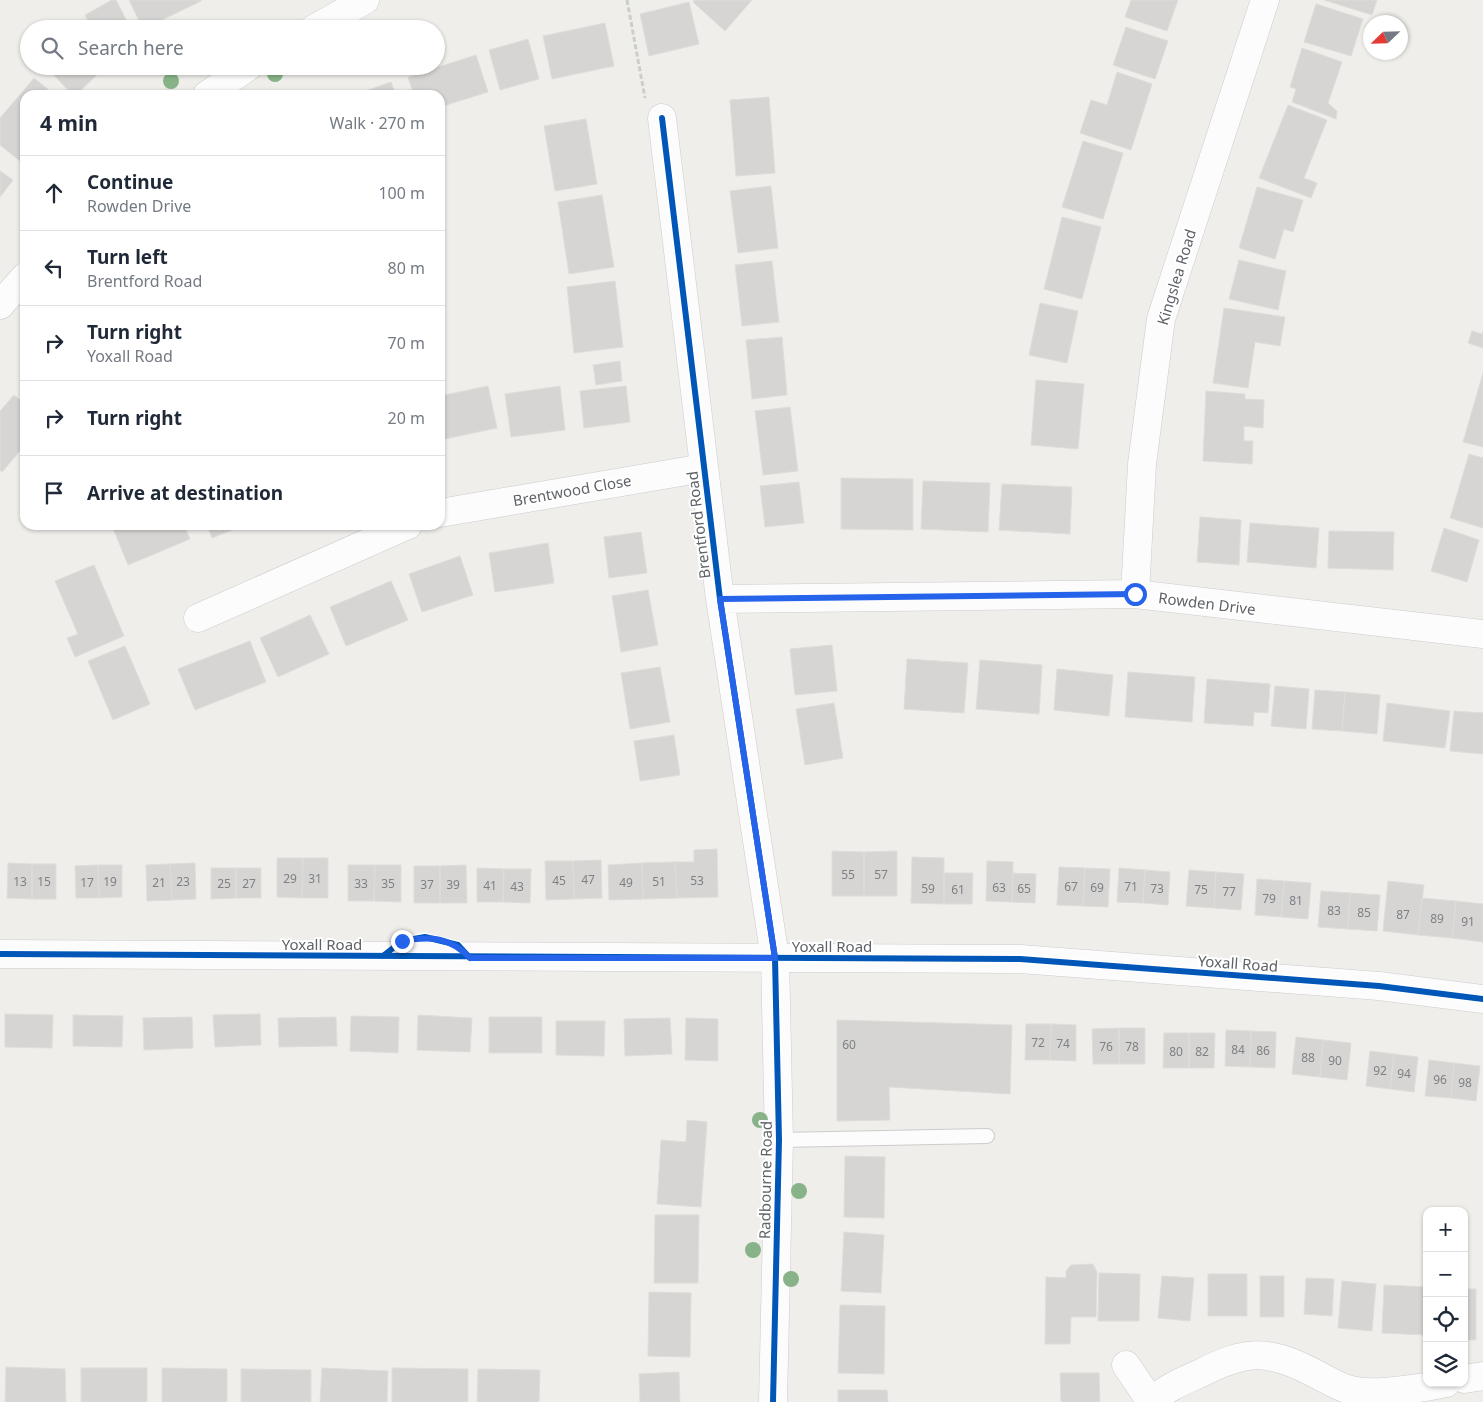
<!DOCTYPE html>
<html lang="en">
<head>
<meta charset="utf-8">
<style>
  body { margin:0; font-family:"Noto Sans",sans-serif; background:#f6f6f7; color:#1f2937 }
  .controls { position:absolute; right:15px; bottom:15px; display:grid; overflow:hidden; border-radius:10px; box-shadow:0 1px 4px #0004 }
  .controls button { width:45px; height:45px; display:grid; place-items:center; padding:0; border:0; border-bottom:1px solid #e0e1e3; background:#fff; color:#1f2937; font:25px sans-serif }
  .compass { position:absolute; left:1363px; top:15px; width:45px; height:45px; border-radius:50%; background:#fff; box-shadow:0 1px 4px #0004; rotate:247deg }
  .stop { position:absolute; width:15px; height:15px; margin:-11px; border:4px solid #2563eb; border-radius:50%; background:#fff }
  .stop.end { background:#2563eb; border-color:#fff; box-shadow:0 1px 5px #0008 }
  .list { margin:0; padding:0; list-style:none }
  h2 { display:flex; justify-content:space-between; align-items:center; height:65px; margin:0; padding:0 20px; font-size:21px }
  h2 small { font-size:16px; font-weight:400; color:#747a83 }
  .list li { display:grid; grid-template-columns:32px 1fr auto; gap:15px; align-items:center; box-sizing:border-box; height:75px; padding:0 20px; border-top:1px solid #e0e1e3 }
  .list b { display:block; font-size:19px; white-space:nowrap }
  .list p { margin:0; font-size:16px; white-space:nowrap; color:#747a83 }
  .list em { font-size:16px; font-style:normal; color:#747a83 }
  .icon { flex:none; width:28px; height:28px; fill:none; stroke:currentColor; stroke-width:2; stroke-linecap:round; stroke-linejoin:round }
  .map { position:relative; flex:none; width:1483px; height:1402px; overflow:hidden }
  .search { position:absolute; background:#fff; box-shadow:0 1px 4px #0004; left:20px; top:20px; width:425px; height:55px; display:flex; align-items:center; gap:12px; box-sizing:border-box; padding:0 18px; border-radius:28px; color:#747a83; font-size:19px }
  .panel { position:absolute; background:#fff; box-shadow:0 1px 4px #0004; left:20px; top:90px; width:425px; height:440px; border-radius:15px }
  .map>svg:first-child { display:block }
</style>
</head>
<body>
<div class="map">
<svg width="1483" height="1402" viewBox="0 0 1483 1402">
  <rect width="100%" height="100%" fill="#efeeea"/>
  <path fill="#d6d5d3" stroke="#deddd9" d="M112,0h4l15,29h-39l-7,-14z
    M129,0h72v1l-58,28z
    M694,0h58l-27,31 -32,-29z
    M1131,0h47l-11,31 -42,-14z
    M1324,0h53l-5,15z
    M689,2l10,42 -50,12 -9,-42z
    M1316,4l47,15 -12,37 -47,-14z
    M605,23l9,43 -62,13 -9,-43z
    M1126,27l42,14 -13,38 -42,-14z
    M528,39l11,40 -39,11 -11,-40z
    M1302,48l40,14 -14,41 9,8 -1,8 -44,-17 4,-13 -6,-2z
    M476,55l12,37 -48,15v-12h-26l-6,-18z
    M45,66h60v1l-29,28h-3z
    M1117,72l35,12 -21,66 -51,-17 11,-33 16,5z
    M34,78l21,17h-30v60l-5,6 -20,-16v-27z
    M391,82l5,13h-42z
    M769,97l6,76 -39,3 -6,-76z
    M1288,105l39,15 -23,58 13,5 -6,15 -52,-20z
    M586,119l11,65 -42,7 -11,-65z
    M1083,141l40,12 -20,66 -41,-12z
    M0,171l13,9 -13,17z
    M771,186l7,62 -40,5 -8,-62z
    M1257,187l46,13 -10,32 -9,-3 -9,30 -36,-11z
    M602,195l12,72 -45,7 -11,-72z
    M1062,217l39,10 -19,72 -38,-10z
    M1239,260l47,11 -8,39 -49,-11z
    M772,261l7,61 -37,4 -7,-61z
    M615,281l8,66 -49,6 -7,-66z
    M1040,303l38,8 -11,52 -38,-8z
    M1224,308l61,9 -5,29 -25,-4 -7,46 -35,-5z
    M1472,331l10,3 1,-3v17l-15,-5z
    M782,337l5,58 -35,4 -6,-59z
    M620,361l2,20 -26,4 -3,-20z
    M1483,373v74l-20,-5z
    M1036,380l48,4 -6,65 -47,-4z
    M488,386l9,42 -57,12v-44z
    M560,386l5,44 -54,7 -6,-43z
    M626,386l4,36 -46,6 -4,-37z
    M1206,391l39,3v5l19,1 -1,28 -19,-2v15h9l-1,23 -49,-3z
    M14,395l11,9v41l-23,27 -2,-2v-59z
    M790,407l8,64 -35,4 -8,-64z
    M1469,454l14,4v70l-33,-10z
    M841,478l72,1v51l-72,-1z
    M923,481l67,2 -2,49 -67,-3z
    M799,482l5,41 -39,4 -5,-41z
    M1002,484l70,3 -2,47 -71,-4z
    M1200,517l41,3 -2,45 -42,-3z
    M1250,523l69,5 -3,40 -69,-6z
    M120,525h64l6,14 -62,26 -15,-37z
    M207,525h37l-32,13z
    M1444,528l35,12 -12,42 -36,-11z
    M1329,531l65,1 -1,38 -65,-2z
    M641,532l6,41 -38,5 -5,-41z
    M548,543l6,40 -59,9 -6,-39z
    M460,556l13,39 -51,17 -13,-38z
    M94,565l30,71 -49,21 -8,-19 11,-4 -23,-53z
    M391,581l17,39 -62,26 -16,-39z
    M648,590l10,55 -37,7 -9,-56z
    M310,615l19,39 -51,23 -18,-39z
    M250,641l16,41 -71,28 -17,-41z
    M832,645l5,46 -42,4 -5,-46z
    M125,646l25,58 -37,16 -25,-59z
    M907,659l61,4 -4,50 -60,-4z
    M980,660l62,5 -3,49 -63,-5z
    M660,667l10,55 -40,7 -9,-56z
    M1057,669l56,6 -4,41 -55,-6z
    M1128,672l67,5 -3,45 -67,-5z
    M1207,679l63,5 -2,29 -14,-1 -1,14 -49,-3z
    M1275,686l34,3 -3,40 -35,-3z
    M1315,690l30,2 -3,39 -30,-2z
    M1345,692l35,3 -3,39 -35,-3z
    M834,703l9,55 -38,7 -9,-56z
    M1387,703l63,8 -5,37 -62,-7z
    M1454,711l29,2v41l-33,-3z
    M674,735l6,40 -40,6 -6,-40z
    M717,849l1,48 -41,1 -2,-36h19v-12z
    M832,851l32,1v44h-32z
    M897,851v45h-33v-44z
    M912,857l32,1v46l-33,-1z
    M277,858h26l-1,40 -25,-1z
    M303,858h25v40h-26z
    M601,860l1,38 -28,1 -1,-38z
    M545,861h28l1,38 -28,1z
    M987,861l26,1 -1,40 -26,-1z
    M675,862l2,36 -34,1 -1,-36z
    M8,863l24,1v35l-25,-1z
    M195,863l1,36 -24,1 -2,-36z
    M642,863l1,36 -34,1 -1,-35z
    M32,864h24v35h-24z
    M170,864l2,36 -25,1 -1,-36z
    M98,865l1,33h-23l-1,-32z
    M98,865h24v32l-23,1z
    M348,865h27l-1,36h-26z
    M375,865h26v37l-27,-1z
    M466,865l1,38h-27v-37z
    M414,866h26v37h-26z
    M1059,867l26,1 -2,38 -26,-1z
    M211,868h25v30l-25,1z
    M236,868h25v30h-25z
    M477,868l27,1 -1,33h-26z
    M1085,868l25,1 -2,38 -25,-1z
    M1119,868l26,2 -2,33 -26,-1z
    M504,869h27l-1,34 -27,-1z
    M1145,870l25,2 -2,33 -25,-2z
    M1189,870l27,2 -2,36 -28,-2z
    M1216,872l28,2 -3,36 -27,-2z
    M944,873h29l-1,31h-28z
    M1013,873l23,1 -1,29 -23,-1z
    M1257,879l27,2 -3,36 -26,-2z
    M1284,881l27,2 -3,36 -27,-2z
    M1388,881l36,4 -6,50 -35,-4z
    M1321,891l29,2 -2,36 -30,-2z
    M1350,893l30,2 -3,36 -29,-2z
    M1422,898l34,3 -4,37 -34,-3z
    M1456,901l27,3v38l-31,-4z
    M5,1014l48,1 -1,33 -47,-1z
    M260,1014l1,31 -46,2 -2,-32z
    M73,1015l50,1 -1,31 -49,-1z
    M418,1015l54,3 -2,34 -53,-2z
    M351,1016l48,1 -1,36 -48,-2z
    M192,1017l1,31 -49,2 -1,-32z
    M336,1017l1,29 -58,1 -1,-29z
    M489,1017h53v36h-53z
    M670,1018l2,36 -47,2 -1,-37z
    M686,1018l32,1v42l-33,-1z
    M837,1020l175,5 -2,69 -121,-7 1,33 -53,1z
    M556,1021h49l-1,35 -48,-1z
    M1026,1024h25l-1,36h-25z
    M1051,1024l25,1v36l-26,-1z
    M1119,1028v36h-26l-1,-35z
    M1119,1028h26v36h-26z
    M1226,1030l25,1 -1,36 -25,-1z
    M1251,1031l25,1 -1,36 -25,-1z
    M1164,1033h25v35h-26z
    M1189,1033h26l-1,35h-25z
    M1296,1037l27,3 -3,37 -28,-3z
    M1323,1040l28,3 -4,37 -27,-3z
    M1370,1051l24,3 -4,35 -24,-3z
    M1394,1054l24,3 -4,35 -24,-3z
    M1429,1060l25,3 -3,35 -26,-2z
    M1454,1063l26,3 -4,35 -25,-3z
    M687,1120l20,2 -6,85 -44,-3 4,-64 25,2z
    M845,1156l40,1 -1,61 -40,-1z
    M655,1215h44l-1,68h-44z
    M844,1232l40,3 -3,58 -40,-2z
    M1093,1264l4,8 -1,45h-25l-1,27h-25l1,-67 20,1v-7l5,-6z
    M1099,1273l41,1 -1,47h-41z
    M1208,1274h39v42h-39z
    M1162,1276l32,2 -4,43 -32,-3z
    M1260,1276h24v41h-24z
    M1306,1278l28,1 -2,37 -28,-2z
    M1342,1281l34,3 -4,47 -34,-3z
    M1384,1285l43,2v48l-45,-2z
    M1464,1289h12v51h-12z
    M649,1292l42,1 -1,64 -42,-1z
    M840,1305l45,1 -1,68 -46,-1z
    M6,1367l59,2 1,33h-61z
    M81,1368h66v34h-66z
    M162,1368l65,1v33h-65z
    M322,1368l66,3 -1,31h-67z
    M392,1368l76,1v33h-76z
    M241,1369l70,1v32h-70z
    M478,1369l62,1 -1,32h-62z
    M679,1372l1,30h-40l-1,-28z
    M1060,1373h39l1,29h-39z
    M838,1390h49l1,12h-50z"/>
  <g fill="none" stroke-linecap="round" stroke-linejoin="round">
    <defs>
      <path id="service" d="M779,1140l208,-4"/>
      <path id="minor" d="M662,118l58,481 55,359 4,182 -6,262
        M440,513l264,-45
        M1135,594l7,-130 19,-145 104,-319
        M720,599l415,-5 348,40
        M198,618l210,-93
        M0,954l1020,5 359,27 104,13
        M1126,1365l25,37
        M1464,1379l19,-3
        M1152,1402c13,-14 31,-21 49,-29 45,-23 66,-24 111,-1 12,6 23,13 35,17 22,8 75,-1 99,-6"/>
      <path id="tertiary" d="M314,29l51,-29
        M207,95l42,-29
        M0,305l25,-28"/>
    </defs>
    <use href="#service" stroke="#cbcccc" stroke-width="16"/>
    <use href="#minor" stroke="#cbcccc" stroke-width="29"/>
    <use href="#tertiary" stroke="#cbcccc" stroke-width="29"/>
    <path stroke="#cacfcc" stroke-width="3" stroke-dasharray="5 2.5" stroke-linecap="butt" d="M627,0l18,98"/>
    <use href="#service" stroke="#fdfcfc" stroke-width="14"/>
    <use href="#minor" stroke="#fdfcfc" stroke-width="28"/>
    <use href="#tertiary" stroke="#fdfcfc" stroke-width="28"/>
    <defs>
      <path id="cycleway" d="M662,118l58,481 55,359 4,182 -6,262
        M0,954l1020,5 359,27 104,13
        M383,956l19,-15 23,-4 33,8 12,13"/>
    </defs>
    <use href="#cycleway" stroke="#fff" stroke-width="9"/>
    <use href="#cycleway" stroke="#0057b8" stroke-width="6"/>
  </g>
  <g fill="#88b388">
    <circle cx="275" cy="74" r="8"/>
    <circle cx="171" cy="81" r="8"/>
    <circle cx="760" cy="1120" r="8"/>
    <circle cx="799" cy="1191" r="8"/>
    <circle cx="753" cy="1250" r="8"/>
    <circle cx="791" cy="1279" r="8"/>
  </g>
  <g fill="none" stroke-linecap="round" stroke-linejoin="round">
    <path stroke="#2563eb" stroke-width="6" d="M402,941c29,-5 48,-4 68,17h305l-55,-359 415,-5"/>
  </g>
  <g text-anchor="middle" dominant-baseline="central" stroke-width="4" stroke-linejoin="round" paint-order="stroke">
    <g font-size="12" fill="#7e8184">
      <text x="848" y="874">55</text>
      <text x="881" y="874">57</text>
      <text x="290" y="878">29</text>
      <text x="315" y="878">31</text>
      <text x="588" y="879">47</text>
      <text x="559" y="880">45</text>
      <text x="697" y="880">53</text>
      <text x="20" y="881">13</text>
      <text x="44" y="881">15</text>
      <text x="110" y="881">19</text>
      <text x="183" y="881">23</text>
      <text x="659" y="881">51</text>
      <text x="87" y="882">17</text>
      <text x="159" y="882">21</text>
      <text x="626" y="882">49</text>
      <text x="224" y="883">25</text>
      <text x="249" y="883">27</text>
      <text x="361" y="883">33</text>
      <text x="388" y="883">35</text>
      <text x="427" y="884">37</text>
      <text x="453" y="884">39</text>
      <text x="490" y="885">41</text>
      <text x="517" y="886">43</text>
      <text x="1071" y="886">67</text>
      <text x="1131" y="886">71</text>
      <text x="999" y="887">63</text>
      <text x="1097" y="887">69</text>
      <text x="928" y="888">59</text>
      <text x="1024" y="888">65</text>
      <text x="1157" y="888">73</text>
      <text x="958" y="889">61</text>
      <text x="1201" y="889">75</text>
      <text x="1229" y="891">77</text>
      <text x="1269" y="898">79</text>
      <text x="1296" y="900">81</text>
      <text x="1334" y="910">83</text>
      <text x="1364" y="912">85</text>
      <text x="1403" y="914">87</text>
      <text x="1437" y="918">89</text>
      <text x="1468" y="921">91</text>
      <text x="1038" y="1042">72</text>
      <text x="1063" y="1043">74</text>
      <text x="849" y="1044">60</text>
      <text x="1106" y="1046">76</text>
      <text x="1132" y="1046">78</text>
      <text x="1238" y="1049">84</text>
      <text x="1263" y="1050">86</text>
      <text x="1176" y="1051">80</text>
      <text x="1202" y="1051">82</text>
      <text x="1308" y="1057">88</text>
      <text x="1335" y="1060">90</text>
      <text x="1380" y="1070">92</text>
      <text x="1404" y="1073">94</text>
      <text x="1440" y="1079">96</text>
      <text x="1465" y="1082">98</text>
    </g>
    <g font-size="15" fill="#5f6368" stroke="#fff">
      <text transform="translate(1176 277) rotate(-73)">Kingslea Road</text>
      <text transform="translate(572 490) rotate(-10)">Brentwood Close</text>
      <text transform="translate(698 525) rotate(-97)">Brentford Road</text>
      <text transform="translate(1207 603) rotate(7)">Rowden Drive</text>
      <text x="322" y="944">Yoxall Road</text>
      <text x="832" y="946">Yoxall Road</text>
      <text transform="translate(1238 963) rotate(4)">Yoxall Road</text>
      <text transform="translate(765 1180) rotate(-89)">Radbourne Road</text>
    </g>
  </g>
</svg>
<div class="controls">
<button>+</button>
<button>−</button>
<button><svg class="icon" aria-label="locate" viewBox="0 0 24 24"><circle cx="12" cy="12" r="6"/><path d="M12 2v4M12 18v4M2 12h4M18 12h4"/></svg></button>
<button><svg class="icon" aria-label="layers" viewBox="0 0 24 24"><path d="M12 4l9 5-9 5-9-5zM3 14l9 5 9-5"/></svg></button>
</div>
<svg class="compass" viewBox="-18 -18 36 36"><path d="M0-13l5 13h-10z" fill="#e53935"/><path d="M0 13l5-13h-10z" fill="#747a83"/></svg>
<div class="stop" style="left:1135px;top:594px"></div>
<div class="stop end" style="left:402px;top:941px"></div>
<div class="search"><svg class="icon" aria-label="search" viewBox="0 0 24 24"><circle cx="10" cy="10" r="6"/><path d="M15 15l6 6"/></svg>Search here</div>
<section class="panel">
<h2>4 min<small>Walk · 270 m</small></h2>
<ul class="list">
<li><svg class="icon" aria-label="ahead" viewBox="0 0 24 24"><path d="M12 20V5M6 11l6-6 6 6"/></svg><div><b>Continue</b><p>Rowden Drive</p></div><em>100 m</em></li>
<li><svg class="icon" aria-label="left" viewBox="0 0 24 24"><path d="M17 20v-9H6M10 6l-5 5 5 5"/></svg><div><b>Turn left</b><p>Brentford Road</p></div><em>80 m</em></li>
<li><svg class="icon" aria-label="right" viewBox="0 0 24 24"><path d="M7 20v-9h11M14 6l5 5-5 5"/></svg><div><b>Turn right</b><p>Yoxall Road</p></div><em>70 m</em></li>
<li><svg class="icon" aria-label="right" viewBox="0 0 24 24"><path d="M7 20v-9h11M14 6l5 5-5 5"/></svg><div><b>Turn right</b></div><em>20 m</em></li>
<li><svg class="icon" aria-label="arrive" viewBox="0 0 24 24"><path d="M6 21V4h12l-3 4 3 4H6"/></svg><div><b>Arrive at destination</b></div></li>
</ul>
</section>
</div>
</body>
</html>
